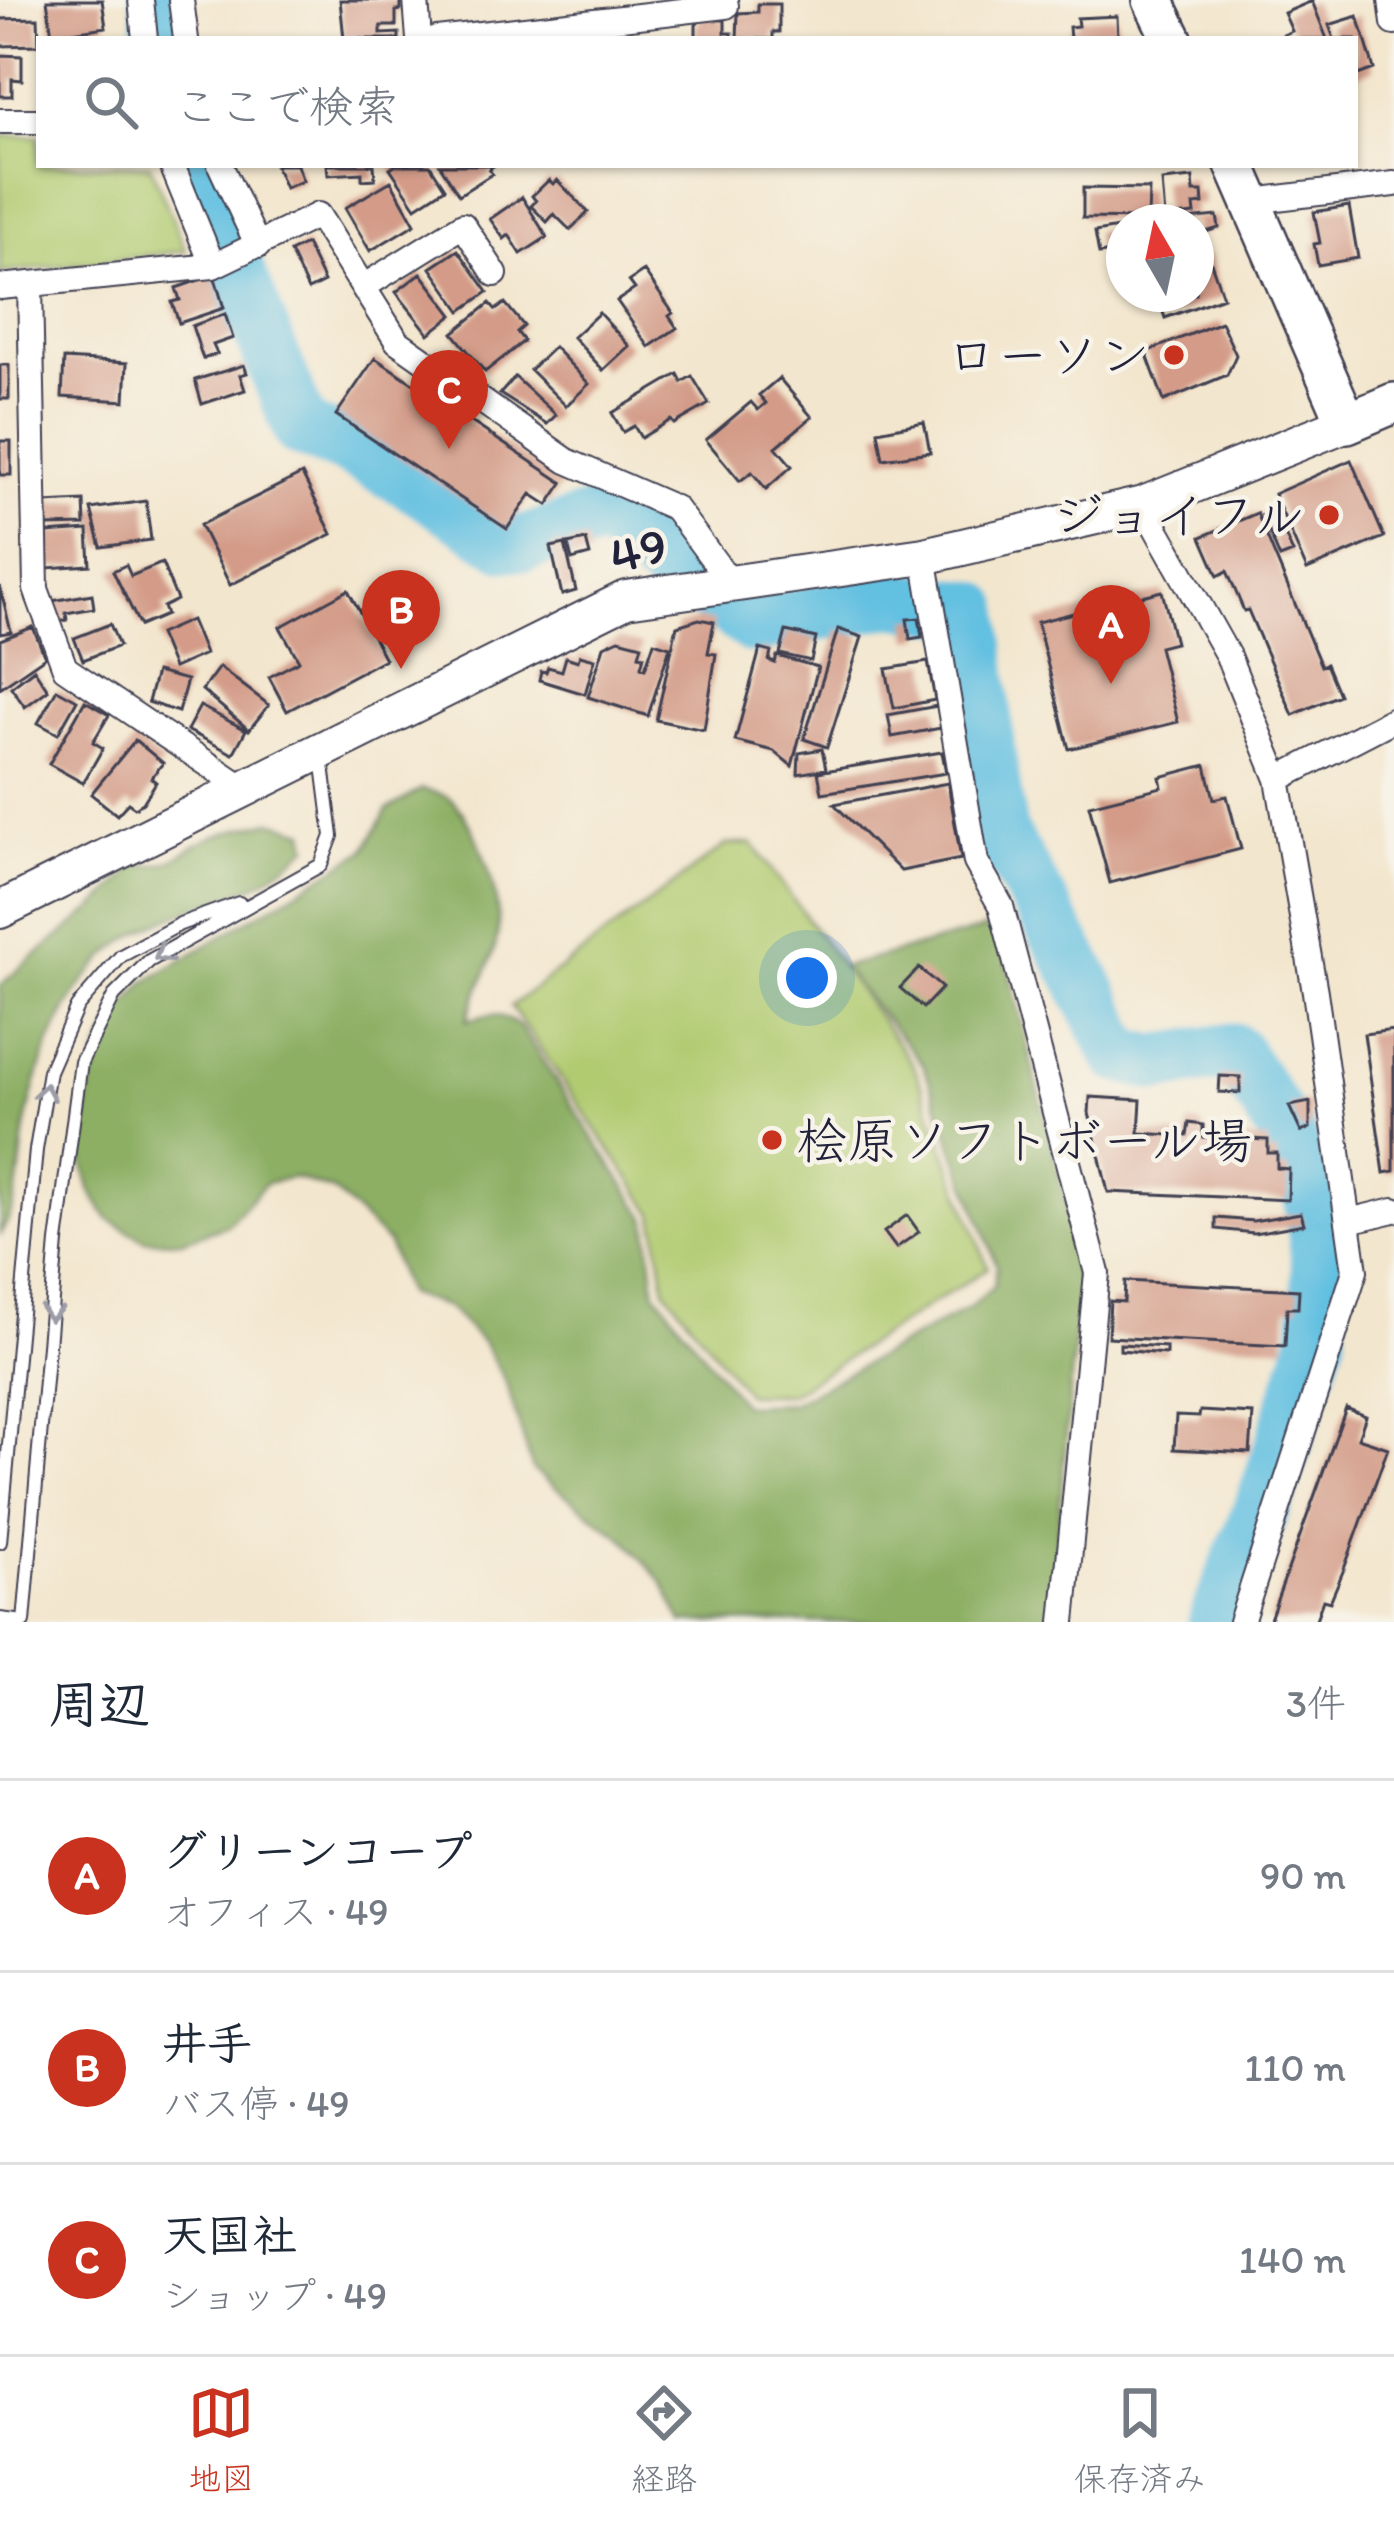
<!DOCTYPE html>
<html lang="ja">
<head>
<meta charset="utf-8">
<style>
  body { margin:0; font-family:Itim,"Klee One",sans-serif; background:#f2f2f3; color:#1f2937 }
  .compass { position:absolute; left:1106px; top:204px; width:108px; height:108px; border-radius:50%; background:#fff; box-shadow:0 3px 9px #0004; rotate:351deg }
  .you { position:absolute; left:807px; top:978px; width:42px; height:42px; margin:-30px; border:9px solid #fff; border-radius:50%; background:#1a73e8; box-shadow:0 0 0 18px #1a73e833 }
  .badge { display:grid; place-items:center; width:78px; height:78px; border-radius:50%; background:#c8321e; color:#fff; font-size:39px; font-weight:700 }
  .pin { position:absolute; translate:-50% -99px; filter:drop-shadow(0 3px 6px #0008) }
  .pin::after { content:''; position:absolute; top:63px; width:42px; height:36px; background:inherit; clip-path:polygon(0 0,100% 0,50% 100%) }
  .list { margin:0; padding:0; list-style:none }
  h2 { display:flex; justify-content:space-between; align-items:center; height:156px; margin:0; padding:0 48px; font-size:51px }
  h2 small { font-size:39px; font-weight:400; color:#747a83 }
  .list li { display:grid; grid-template-columns:78px 1fr auto; gap:36px; align-items:center; box-sizing:border-box; height:192px; padding:0 48px; border-top:3px solid #e0e1e3 }
  .list b { display:block; font-size:45px; white-space:nowrap }
  .list p { margin:0; font-size:39px; white-space:nowrap; color:#747a83 }
  .list em { font-size:39px; font-style:normal; color:#747a83 }
  .icon { flex:none; width:66px; height:66px; fill:none; stroke:currentColor; stroke-width:2; stroke-linecap:round; stroke-linejoin:round }
  .map { position:relative; flex:none; width:1394px; height:1622px; overflow:hidden }
  .search { position:absolute; background:#fff; box-shadow:0 3px 9px #0004; left:36px; right:36px; top:36px; height:132px; display:flex; align-items:center; gap:30px; box-sizing:border-box; padding:0 42px; border-radius:0px; color:#747a83; font-size:45px }
  .sheet { height:732px; background:#fff }
  nav { display:flex; justify-content:space-around; align-items:center; box-sizing:border-box; height:168px; border-top:3px solid #e0e1e3; background:#fff; font-size:33px; color:#747a83 }
  nav a { display:grid; justify-items:center; gap:6px }
  nav .on { color:#c8321e }
  .map>svg:first-child { display:block }
</style>
</head>
<body>
<div class="map">
<svg width="1394" height="1622" viewBox="0 0 1394 1622">
  <rect width="100%" height="100%" fill="#f7f3e8"/>
  <filter id="ink" filterUnits="userSpaceOnUse"><feTurbulence type="fractalNoise" baseFrequency=".00833" numOctaves="2"/><feDisplacementMap in="SourceGraphic" scale="24" xChannelSelector="R" yChannelSelector="G"/><feConvolveMatrix kernelMatrix="1 2 1 2 8 2 1 2 1" color-interpolation-filters="sRGB"/></filter>
  <filter id="wash" filterUnits="userSpaceOnUse"><feTurbulence type="fractalNoise" baseFrequency=".004" numOctaves="4" result="noise"/><feDisplacementMap in="SourceGraphic" scale="48" xChannelSelector="R" yChannelSelector="G"/><feGaussianBlur stdDeviation="2.7" result="paint"/><feColorMatrix in="noise" values="0 0 0 0 0 0 0 0 0 0 0 0 0 0 0 0 0 1.4 0 .05"/><feComposite in="paint" operator="in"/></filter>
  <g filter="url(#wash)">
    <rect width="100%" height="100%" fill="#f3e6ce"/>
    <path fill="#b1cb71" stroke="#6a7656" stroke-width="3" d="M0,136h39v29h111l36,86 -186,22z
      M727,844h26l161,222 74,202 -198,126h-43l-82,-105 -11,-75 -143,-208z"/>
    <path fill="#8caf63" stroke="#57684f" stroke-width="3" d="M422,789c9,3 19,4 27,9 27,21 52,98 49,132 -3,31 -22,60 -31,90 23,-7 32,-8 53,7l127,192 8,72 88,114 49,-2 179,-96 23,-21 3,-20 -74,-202 -81,-97 156,-42 83,340 -31,357h-368l-18,-38 -36,-42 -95,-72 -27,-87 -22,-39 -37,-37 -41,-13 -18,-51 -54,-52 -41,-14 -27,6 -39,42 -45,16 -37,-1 -37,-21 -17,-27 -12,-44 17,-89 15,-36 33,-40 221,-133 22,-40z
      M271,821l34,10 3,16c-18,16 -39,33 -61,42 -52,21 -115,34 -153,80 -38,45 -58,102 -69,159 -6,36 -4,75 -25,106v-248c44,-42 98,-73 135,-121 41,2 40,-10 71,-25 19,-9 44,-13 65,-19z"/>
    <g fill="none" stroke-linecap="round" stroke-linejoin="round">
      <path stroke="#62c0e1" stroke-width="57" d="M158,0l5,39
        M194,165l107,264 49,19 60,33 96,62h20l86,-29 5,11 47,42 10,2 79,56 138,-26 82,10 14,142 12,80 83,146 38,78 36,8 77,-12 51,77 27,62 9,81 -2,65 -50,156 -52,130"/>
    </g>
    <g id="blocks">
      <path fill="#d39b88" d="M47,0h55l4,27 -54,8z
        M340,0h61v10l-5,1v15h-15v8l18,-1v6h-55z
        M1312,1l15,38h-53l18,-8 -8,-18z
        M758,4h21v28h-6v7h-36l1,-26 20,-1z
        M705,15h12v5h8v13h7v6h-36v-14z
        M1117,16l1,23h-48l-1,-12 9,-1 -1,-8z
        M1358,16l16,53 -19,7v-37h-21l-5,-14z
        M38,18l1,27 -39,1v-27z
        M0,55l22,1v24l-10,-1v17h-12z
        M275,165h22l6,16 -18,7z
        M327,165h47l1,14 -13,1v-7l-34,2z
        M395,165h35l15,23 -29,19 -26,-39z
        M440,165h55l-6,4 3,5 -33,21z
        M1193,178l1,14h8l1,12 -9,1 1,9 -30,3 -3,-36z
        M549,180l4,4 4,-4 31,32 -18,18 -16,-16 -7,8 -16,-16 5,-5 -4,-5z
        M391,181l24,43 -45,27 -25,-43z
        M1083,188l66,1 -1,30 -65,-1z
        M522,197l25,40 -26,17 -12,-19 -5,4 -14,-20z
        M1349,206l9,52 -40,7 -4,-21 6,-1 -6,-31z
        M1217,216l2,12 -23,7v-13h-11v-3z
        M1124,227v23l-25,4 -4,-22z
        M306,244l18,38 -16,8 -18,-38z
        M458,250l30,42 -27,19 -30,-43z
        M1208,254l15,43 -58,21 -8,-24h39v-36z
        M644,271l29,42 -4,3 8,12 -28,19 -32,-46 18,-12 -6,-8z
        M421,273l32,42 -24,19 -33,-42z
        M214,275l10,33 -45,15 -7,-21 8,-2 -4,-12z
        M490,303l6,7 9,-7 19,23 -7,6 7,9 -39,31 -32,-39z
        M599,313l30,33 -26,24 -30,-33z
        M225,314l8,24 -20,7 4,9 -14,5 -11,-33z
        M1221,322l15,33 -9,20 -63,26 -18,-49z
        M554,347l35,37 -23,22 -36,-36z
        M375,358l188,125 -15,22 -17,-11 -24,35 -171,-114z
        M64,359l63,4 -2,38 -63,-4z
        M0,365h9v34h-9z
        M244,365l3,8 -7,2 5,15 -43,14 -7,-24z
        M678,374l4,8 10,-6 17,28 -35,20 -3,-4 -30,18 -7,-12 -11,6 -11,-19z
        M515,377l41,38 -9,9 -47,-30z
        M779,378l33,39 -36,30 16,19 -26,23 -14,-17 -12,9 -34,-41 45,-38 7,8 8,-7 -7,-8z
        M924,422l6,30 -47,7 -5,-28z
        M0,441h11v34h-11z
        M1351,460l33,77 -77,33 -33,-76z
        M302,474l30,60 -102,51 -30,-60z
        M84,501l1,24 -40,1 -1,-23z
        M146,501l5,39 -50,7 -10,-38z
        M1274,510l19,43 -13,5 -18,-43z
        M1257,513l64,153 5,-2 13,31 -46,20 -45,-105 -4,1 -17,-40 -9,5 -17,-39z
        M88,530l2,35 -43,3 -1,-35z
        M586,540l4,15 -18,5 -4,-16z
        M565,544l11,47 -14,4 -11,-48z
        M162,563l15,37 -14,7 3,8 -26,11 -27,-55 13,-6 5,11z
        M0,586l11,46 -11,2z
        M348,590l37,69 -98,52 -18,-34 30,-16 -19,-34z
        M1162,591l13,52 -16,4 19,75 -109,27 -32,-127z
        M92,594l2,14 -28,5 1,7 -12,2 -3,-21z
        M919,618l3,19 -12,2 -3,-20z
        M699,619l15,3 -6,31 8,1 -12,76 -48,-10 21,-94z
        M191,620l14,34 -32,14 -14,-34z
        M110,624l9,22 -36,14 -9,-22z
        M33,627l12,30 -45,31v-48z
        M838,629l24,8 -35,110 -23,-8z
        M786,631l30,7 -5,23 -31,-7z
        M619,639l23,6 -3,10 5,1 -3,11 4,2 9,-27 16,5 -22,69 -60,-19 16,-51z
        M760,649l11,3 -2,9 6,2 2,-7 41,11 -26,99 -18,-15 -39,-10z
        M580,655l15,4 -10,35 -46,-14 2,-9 5,1 2,-5 14,4 4,-14 12,4z
        M928,662l7,38 -41,8 -8,-39z
        M219,667l50,38 -20,25 -47,-40z
        M34,669l14,21 -23,17 -14,-20z
        M156,672l31,8 -9,32 -30,-10z
        M57,689l20,11 -19,34 -20,-11z
        M85,701l24,14 -16,27 10,6 -20,35 -34,-19z
        M200,706l46,24 -13,24 -46,-24z
        M937,706l4,22 -49,9 -4,-22z
        M135,740l28,23 -12,15 5,4 -13,21 -8,5 -7,-5 -11,12 -26,-21z
        M822,749l4,20 -28,5 1,-21z
        M942,752l4,21 -124,20 -4,-21z
        M1206,765l8,34 13,-3 14,53 -131,34 -21,-78 73,-18 -2,-10z
        M948,783l13,76 -60,12 -67,-67z
        M919,968l23,20 -19,20 -23,-20z
        M1394,1030v141l-10,2 -20,-139z
        M1220,1076l20,1v16l-21,-1z
        M1090,1097l51,3 -2,33 48,3 2,-13 14,2v12l65,3v13h9v15l12,1 -1,31 -180,-8 -19,-79z
        M1310,1102v26l-9,4 -12,-26z
        M1301,1213l3,11 -50,9 -38,-4v-11l37,3z
        M907,1215l12,17 -23,16 -12,-16z
        M1125,1281l174,9 -1,18h-11l-2,38 -177,-9 2,-36 14,1z
        M1120,1344l46,3v7l-46,-4z
        M1346,1408l20,8 -8,22 30,10 -44,121 -14,33 -7,-2 -8,22h-46z
        M1200,1411l53,3 -3,39 -76,-4 2,-33 23,1z"/>
    </g>
  </g>
  <g filter="url(#ink)">
    <use href="#blocks" fill-opacity="0" stroke="#413f51" stroke-width="3"/>
    <g fill="none" stroke-linecap="round" stroke-linejoin="round">
      <defs>
        <path id="lane" d="M0,1542l36,-392 13,-79 28,-64 44,-51 59,-32 59,-21
          M0,1619l24,3 33,-380 24,-180 33,-66 35,-35 172,-96 11,-29 -10,-79"/>
        <path id="street" d="M141,0l4,39
          M181,0l5,39
          M416,0l3,39
          M1391,0l3,23
          M437,39l289,-33 -1,-6
          M0,121h39
          M172,165l41,101
          M220,165l38,81
          M1253,201l141,-17
          M30,285l6,304 29,79 180,121
          M0,287l213,-21 105,-51 79,126 170,120 108,47 55,74
          M363,287l100,-62 32,49
          M1143,505l85,151 50,123 37,213 40,279 -114,351
          M924,556l52,306 25,44 96,367 -34,349
          M1278,779l116,-60
          M1349,1221l45,-11"/>
        <path id="secondary" d="M0,910l626,-311 298,-43 219,-51 204,-82"/>
        <path id="primary" d="M1153,0l19,39
          M1235,165l112,258 47,-20"/>
      </defs>
      <use href="#lane" stroke="#413f51" stroke-width="16"/>
      <use href="#street" stroke="#413f51" stroke-width="28"/>
      <use href="#secondary" stroke="#413f51" stroke-width="40"/>
      <use href="#primary" stroke="#413f51" stroke-width="44"/>
      <use href="#lane" stroke="#fff" stroke-width="12"/>
      <use href="#street" stroke="#fff" stroke-width="24"/>
      <use href="#secondary" stroke="#fff" stroke-width="36"/>
      <use href="#primary" stroke="#fff" stroke-width="39"/>
    </g>
    <defs><path id="oneway-chevron" d="M-2-3.5L2.5 0L-2 3.5" fill="none" stroke-width="1.6" stroke-linecap="round" stroke-linejoin="round" transform="scale(3)"/></defs>
    <g stroke="#9c9ca7">
      <use href="#oneway-chevron" transform="translate(162 955) rotate(149)"/>
      <use href="#oneway-chevron" transform="translate(45 1092) rotate(-81)"/>
      <use href="#oneway-chevron" transform="translate(51 1313) rotate(95)"/>
    </g>
  </g>
  <g fill="#c8321e" stroke="#f7f3e8" stroke-width="4.5">
    <circle cx="1174" cy="355" r="12"/>
    <circle cx="1329" cy="515" r="12"/>
    <circle cx="772" cy="1140" r="12"/>
  </g>
  <g text-anchor="middle" dominant-baseline="central" stroke-width="9" stroke-linejoin="round" paint-order="stroke">
    <g font-size="51" fill="#22223b" stroke="#f7f3e8" text-anchor="end">
      <text x="1150" y="355">ローソン</text>
      <text x="1305" y="515">ジョイフル</text>
      <text x="796" y="1140" text-anchor="start">桧原ソフトボール場</text>
    </g>
    <g font-size="51" fill="#22223b" stroke="#f7f3e8">
      <text transform="translate(638 550) rotate(-14)">49</text>
    </g>
  </g>
</svg>
<svg class="compass" viewBox="-18 -18 36 36"><path d="M0-13l5 13h-10z" fill="#e53935"/><path d="M0 13l5-13h-10z" fill="#747a83"/></svg>
<div class="you"></div>
<div class="pin badge" style="left:1111px;top:684px">A</div>
<div class="pin badge" style="left:401px;top:669px">B</div>
<div class="pin badge" style="left:449px;top:449px">C</div>
<div class="search"><svg class="icon" aria-label="search" viewBox="0 0 24 24"><circle cx="10" cy="10" r="6"/><path d="M15 15l6 6"/></svg>ここで検索</div>
</div>
<section class="sheet">
<h2>周辺<small>3件</small></h2>
<ul class="list">
<li><span class="badge">A</span><div><b>グリーンコープ</b><p>オフィス · 49</p></div><em>90 m</em></li>
<li><span class="badge">B</span><div><b>井手</b><p>バス停 · 49</p></div><em>110 m</em></li>
<li><span class="badge">C</span><div><b>天国社</b><p>ショップ · 49</p></div><em>140 m</em></li>
</ul>
</section>
<nav>
<a class="on"><svg class="icon" aria-label="map" viewBox="0 0 24 24"><path d="M3 6l6-2 6 2 6-2v14l-6 2-6-2-6 2zM9 4v14M15 6v14"/></svg>地図</a>
<a><svg class="icon" aria-label="directions" viewBox="0 0 24 24"><path d="M12 3l9 9-9 9-9-9zM9 14v-3h6M13 9l2 2-2 2"/></svg>経路</a>
<a><svg class="icon" aria-label="saved" viewBox="0 0 24 24"><path d="M7 4h10v16l-5-4-5 4z"/></svg>保存済み</a>
</nav>
</body>
</html>
